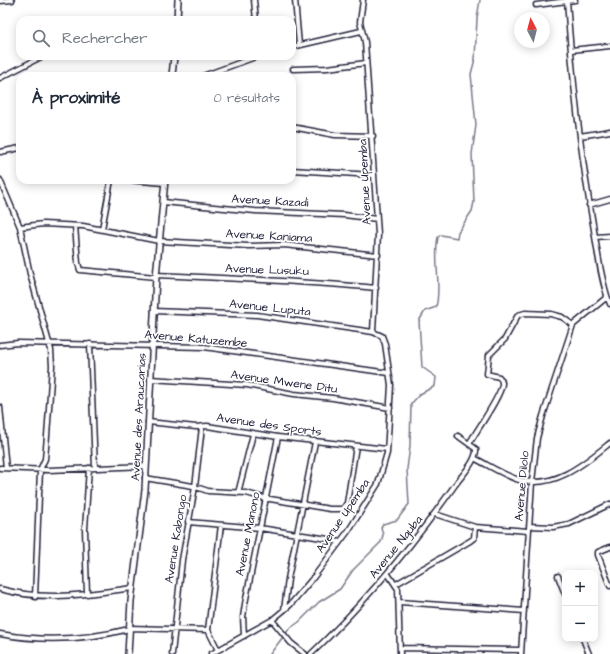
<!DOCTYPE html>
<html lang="fr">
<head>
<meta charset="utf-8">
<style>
  body { margin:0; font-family:"Architects Daughter",sans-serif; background:#f2f2f3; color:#1f2937 }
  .controls { position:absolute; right:12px; bottom:12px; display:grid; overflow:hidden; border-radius:8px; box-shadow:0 2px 10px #0003 }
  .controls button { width:36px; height:36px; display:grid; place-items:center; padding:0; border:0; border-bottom:1px solid #e0e1e3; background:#fff; color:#1f2937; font:20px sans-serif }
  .compass { position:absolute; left:514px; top:12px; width:36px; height:36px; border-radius:50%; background:#fff; box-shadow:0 2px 10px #0003; rotate:353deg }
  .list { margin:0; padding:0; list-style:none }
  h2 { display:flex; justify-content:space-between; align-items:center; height:52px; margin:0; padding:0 16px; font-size:17px }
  h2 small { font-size:13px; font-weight:400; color:#747a83 }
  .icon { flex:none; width:22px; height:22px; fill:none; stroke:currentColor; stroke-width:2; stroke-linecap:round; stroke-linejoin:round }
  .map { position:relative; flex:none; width:610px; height:654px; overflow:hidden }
  .search { position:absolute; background:#fff; box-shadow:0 2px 10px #0003; left:16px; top:16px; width:280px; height:44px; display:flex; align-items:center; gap:10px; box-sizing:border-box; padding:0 14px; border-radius:12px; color:#747a83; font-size:15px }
  .panel { position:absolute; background:#fff; box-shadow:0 2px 10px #0003; left:16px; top:72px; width:280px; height:112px; border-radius:12px }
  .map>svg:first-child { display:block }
</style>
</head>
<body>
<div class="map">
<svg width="610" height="654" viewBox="0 0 610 654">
  <rect width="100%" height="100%" fill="#fff"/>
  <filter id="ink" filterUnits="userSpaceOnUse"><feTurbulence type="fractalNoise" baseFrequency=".025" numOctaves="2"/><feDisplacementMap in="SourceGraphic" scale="8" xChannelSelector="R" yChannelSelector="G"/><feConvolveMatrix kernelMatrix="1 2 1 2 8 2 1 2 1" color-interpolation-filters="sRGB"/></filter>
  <g filter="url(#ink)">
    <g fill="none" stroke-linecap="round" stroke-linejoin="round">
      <path stroke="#7a7a88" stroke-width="1.5" d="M270,654l19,-25 10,-7 20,-20 21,-13 13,-19 28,-28 2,-7 -2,-8 2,-3 14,-4 12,-16 -2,-35 3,-23 1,-42 9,-10 15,-8 1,-9 -14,-10 -3,-46 6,-10 11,-4c6,-22 -3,-46 2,-70l3,-2 16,3 1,-6 14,-21 2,-9 -2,-48 4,-29 -5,-51 4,-15 2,-41 3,-18"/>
      <defs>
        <path id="minor" d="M254,0l2,20
          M295,0l4,45
          M363,0l-3,22 5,20 13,192 -5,98
          M567,0c5,75 13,150 26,224 4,24 8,58 17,80
          M0,1l12,-1
          M536,5l39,-5
          M292,47l69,-16
          M571,50l39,-4
          M293,69l34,-1 39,-5
          M203,76l55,-20
          M0,78l43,-22
          M292,127l43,8 38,1
          M580,136l30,-5
          M0,152l20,-4
          M292,170l81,5
          M0,180l20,47 10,47 21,76 1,16 -5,70 -2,23 -5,11 -5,127
          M129,180l35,3
          M163,202l92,9 89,4 33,4
          M589,205l21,-6
          M75,226l3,37 2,7 76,7
          M20,227l23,-3 40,2 76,15 89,5 36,-1 94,10
          M102,229l9,-49
          M595,237l15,-1
          M156,275c74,3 146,6 220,13
          M154,311l103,4 116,17 9,4 3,8 6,41 -4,68 -9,31 -29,46 -36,48 -23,27 -18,15 -61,34
          M573,325l34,-28
          M90,344l5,124
          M0,345l18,-2 186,4 185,26
          M150,379l97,6 47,9 39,4 57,10
          M0,407l6,61
          M148,422l48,5 11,-1 71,11 109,12
          M469,444c6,-11 34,-51 33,-61 0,-3 -1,-4 -3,-6l-12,-3 2,-19 16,-16 13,-24 7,-2 26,1 11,3 11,8
          M474,458c14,7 29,17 45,22 35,10 66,-17 91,-37
          M0,468l49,2 97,-4
          M145,478l48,8 15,5 38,2 18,5 66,11h13l4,-6 9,-57
          M238,493l15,-59
          M435,514l40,13 53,4
          M188,522l72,6 68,11 11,3
          M529,526l24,1 16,-3 41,-20
          M610,547l-12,5v3l12,31
          M388,574l10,15 2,65
          M558,576l7,18
          M396,584l74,-43 4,-3 1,-11
          M0,589c48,13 85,5 133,-1
          M87,594l-2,-65 4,-61
          M400,602l124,9
          M284,610l4,-31 27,-137
          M272,620l19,23 14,11
          M129,628l79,2
          M0,634c44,8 86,6 129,-5
          M244,636l-1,-19 2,-13 33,-167
          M583,639l6,15
          M401,648l120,2
          M218,650l-10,-20 13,-105
          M172,654l10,-94 13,-73 7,-60
          M311,654c54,-51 101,-108 144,-169 6,-9 22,-24 21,-36l-18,-13
          M521,654l11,-172 5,-44 6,-22 30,-91"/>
        <path id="tertiary" d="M177,20l1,-20
          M172,76l2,-20
          M128,654l3,-53 14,-111 11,-213 9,-97"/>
      </defs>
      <use href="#minor" stroke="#22223b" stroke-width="7"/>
      <use href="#tertiary" stroke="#22223b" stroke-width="8"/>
      <use href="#minor" stroke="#fff" stroke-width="4"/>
      <use href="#tertiary" stroke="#fff" stroke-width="5"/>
    </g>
  </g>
  <g text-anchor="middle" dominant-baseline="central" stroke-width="3.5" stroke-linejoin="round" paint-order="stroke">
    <g font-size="12" fill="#22223b" stroke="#fff">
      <text transform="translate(365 182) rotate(-93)">Avenue Upemba</text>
      <text transform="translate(270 201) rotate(3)">Avenue Kazadi</text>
      <text transform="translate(269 236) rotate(3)">Avenue Kaniama</text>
      <text transform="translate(267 270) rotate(2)">Avenue Lusuku</text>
      <text transform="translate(270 308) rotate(6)">Avenue Luputa</text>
      <text transform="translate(196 339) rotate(5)">Avenue Katuzembe</text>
      <text transform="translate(284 382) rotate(8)">Avenue Mwene Ditu</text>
      <text transform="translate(139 417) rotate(-87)">Avenue des Araucarias</text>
      <text transform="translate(269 425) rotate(8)">Avenue des Sports</text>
      <text transform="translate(522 486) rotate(-85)">Avenue Dilolo</text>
      <text transform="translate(343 516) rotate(-56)">Avenue Upemba</text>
      <text transform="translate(248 534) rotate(-79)">Avenue Manono</text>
      <text transform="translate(176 539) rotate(-81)">Avenue Kabongo</text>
      <text transform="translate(396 547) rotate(-51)">Avenue Nguba</text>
    </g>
  </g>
</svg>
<div class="controls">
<button>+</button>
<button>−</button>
</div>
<svg class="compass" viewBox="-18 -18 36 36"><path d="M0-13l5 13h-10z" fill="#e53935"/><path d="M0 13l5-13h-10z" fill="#747a83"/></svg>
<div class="search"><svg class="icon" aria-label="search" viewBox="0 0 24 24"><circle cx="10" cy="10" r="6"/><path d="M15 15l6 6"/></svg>Rechercher</div>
<section class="panel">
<h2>À proximité<small>0 résultats</small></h2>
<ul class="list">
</ul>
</section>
</div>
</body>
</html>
